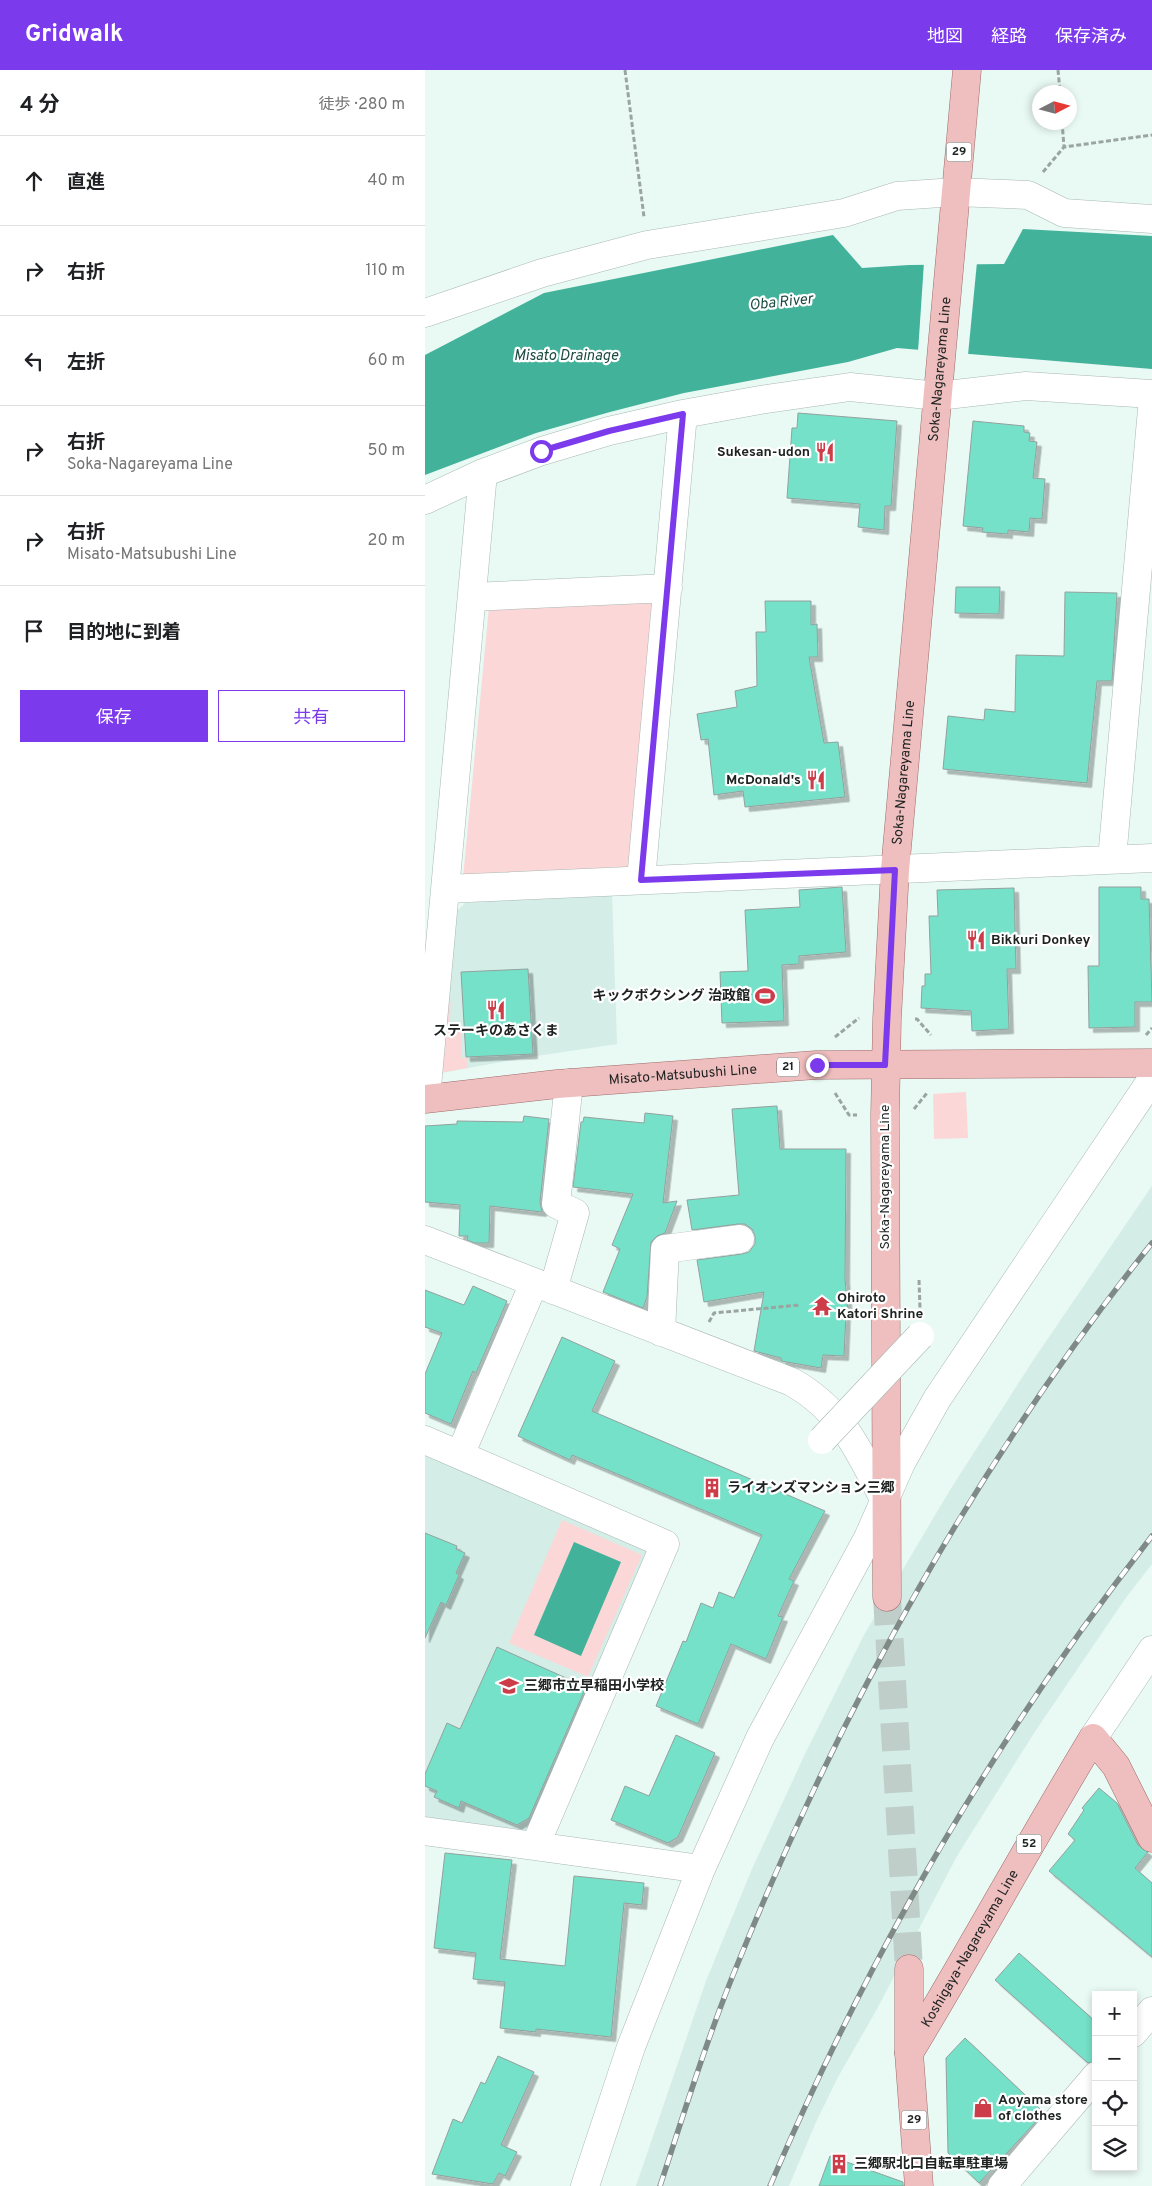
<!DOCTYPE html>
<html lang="ja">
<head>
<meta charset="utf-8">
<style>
  body { margin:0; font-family:Overpass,"Noto Sans JP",sans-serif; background:#f2f2f2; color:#202124 }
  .controls { position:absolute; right:15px; bottom:15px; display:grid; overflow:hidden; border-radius:0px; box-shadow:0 2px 8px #0003 }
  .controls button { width:45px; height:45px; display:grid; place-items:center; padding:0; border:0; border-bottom:1px solid #e0e0e0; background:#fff; color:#202124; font:25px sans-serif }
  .compass { position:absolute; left:607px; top:15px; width:45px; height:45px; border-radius:50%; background:#fff; box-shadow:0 2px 8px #0003; rotate:84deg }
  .stop { position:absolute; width:15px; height:15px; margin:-11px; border:4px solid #7c3aed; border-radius:50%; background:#fff }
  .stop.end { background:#7c3aed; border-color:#fff; box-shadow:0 1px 5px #0008 }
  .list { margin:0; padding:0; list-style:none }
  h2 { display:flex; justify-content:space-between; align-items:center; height:65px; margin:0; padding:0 20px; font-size:21px }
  h2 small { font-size:16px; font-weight:400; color:#757577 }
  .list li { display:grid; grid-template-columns:32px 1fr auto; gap:15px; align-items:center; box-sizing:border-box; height:90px; padding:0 20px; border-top:1px solid #e0e0e0 }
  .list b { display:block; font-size:19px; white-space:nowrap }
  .list p { margin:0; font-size:16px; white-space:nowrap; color:#757577 }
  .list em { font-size:16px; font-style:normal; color:#757577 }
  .actions { display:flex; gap:10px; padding:15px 20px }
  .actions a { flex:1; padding:11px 0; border:1px solid #7c3aed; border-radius:0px; text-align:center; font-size:18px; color:#7c3aed }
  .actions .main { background:#7c3aed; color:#fff }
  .icon { flex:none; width:28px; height:28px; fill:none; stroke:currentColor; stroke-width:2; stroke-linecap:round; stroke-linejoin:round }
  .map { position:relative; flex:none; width:727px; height:2116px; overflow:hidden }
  header { display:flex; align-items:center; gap:30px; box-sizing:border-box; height:70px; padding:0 25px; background:#7c3aed; color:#fff }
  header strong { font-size:24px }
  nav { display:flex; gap:28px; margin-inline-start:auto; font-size:18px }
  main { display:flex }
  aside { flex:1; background:#fff }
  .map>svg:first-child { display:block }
</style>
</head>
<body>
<header>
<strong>Gridwalk</strong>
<nav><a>地図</a><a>経路</a><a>保存済み</a></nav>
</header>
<main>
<aside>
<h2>4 分<small>徒歩 · 280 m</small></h2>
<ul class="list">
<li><svg class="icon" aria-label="ahead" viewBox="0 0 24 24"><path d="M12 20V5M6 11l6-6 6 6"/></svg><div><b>直進</b></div><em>40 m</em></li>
<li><svg class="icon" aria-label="right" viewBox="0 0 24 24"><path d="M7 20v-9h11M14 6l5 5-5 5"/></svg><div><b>右折</b></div><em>110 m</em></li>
<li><svg class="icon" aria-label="left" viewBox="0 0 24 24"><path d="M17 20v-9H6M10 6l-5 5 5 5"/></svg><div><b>左折</b></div><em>60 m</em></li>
<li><svg class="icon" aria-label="right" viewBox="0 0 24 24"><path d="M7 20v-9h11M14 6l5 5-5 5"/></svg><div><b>右折</b><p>Soka-Nagareyama Line</p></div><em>50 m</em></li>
<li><svg class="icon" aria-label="right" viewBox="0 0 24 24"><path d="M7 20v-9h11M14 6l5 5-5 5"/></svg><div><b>右折</b><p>Misato-Matsubushi Line</p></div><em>20 m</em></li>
<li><svg class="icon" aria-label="arrive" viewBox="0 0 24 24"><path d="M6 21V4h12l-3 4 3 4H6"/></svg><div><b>目的地に到着</b></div></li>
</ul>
<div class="actions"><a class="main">保存</a><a>共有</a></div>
</aside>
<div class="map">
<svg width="727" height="2116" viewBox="0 0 727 2116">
  <defs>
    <filter id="shadow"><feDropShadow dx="4.5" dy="4.5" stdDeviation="0" flood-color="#0004"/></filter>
  </defs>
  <rect width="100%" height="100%" fill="#e9f9f4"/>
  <path fill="#d4ede6" d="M187,822l5,152 -81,12 -96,17 14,-159 11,-11z
    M727,1116v378l-27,35 -91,134 -77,123 -80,153 -39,68 -22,45 -27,64h-153l70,-205 46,-112 53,-115 59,-119 86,-145 84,-131z
    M0,1381l222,96 4,8 -119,271 -6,5 -101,-14z"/>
  <path fill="#fbd8d7" d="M231,530l-21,262 -10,8 -162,8 26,-271z
    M21,933h5l-2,23 12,-1 1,33h5l1,10 -28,5z
    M541,1022l2,46 -34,1 -1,-45z
    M137,1450l80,35 -54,122 -79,-34z"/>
  <path fill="#43b29b" d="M598,159l129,7v133l-255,-21 -49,14 -164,31 -74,19 -74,21 -111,42v-120l119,-62 289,-58 29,33 47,-3 95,-1z
    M149,1472l47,20 -40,94 -47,-21z"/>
  <path fill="#e9f9f4" d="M499,192h53l-9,93 -50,-3z"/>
  <path fill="#76e1c9" stroke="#92a19d" filter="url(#shadow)" d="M373,343l99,8 -6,85h-6l-1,24 -26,-3 2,-23 -73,-6 5,-70h5z
    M548,351l51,5v6l6,1 -1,8 8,1 -4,36 12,1 -3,40 -12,-1 -1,14 -21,-2v4l-26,-2 1,-4 -20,-2z
    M531,517h44l-1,27 -44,-1z
    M640,522l52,1 -5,88h-15l-10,102 -144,-14 5,-53 36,4 1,-11 30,3 1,-57 48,1z
    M340,531h46v24l6,-1 1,33h-9l15,86 14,-1 7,55 -100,10 -2,-16 -29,4 -6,-56 -7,1 -4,-26 40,-7 -2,-16 22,-5 -1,-54h10z
    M417,817l4,65 -47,4v8l-17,1 2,56 -62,2 -2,-51 28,-1 -3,-61 55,-3 -1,-17z
    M674,817h42v12h8l3,103h-17v25l-46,1 -1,-62h11z
    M589,818l2,81h-9l2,60 -37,2 -1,-20 -50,-3 1,-22h3v-12h6l-2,-58h9l-1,-26z
    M103,899l5,85 -67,3 -5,-85z
    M352,1036l3,43h66l-1,130 3,34h-2l-2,43 -21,-1 -2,13 -40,-7v-3l-27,-7 10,-59 -60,10 -7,-42 45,-6 7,-2 6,-8v-8l-3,-7 -7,-5h-7l-46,6 -5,-30 52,-5 -7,-86z
    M220,1043l28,3 -10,87 14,-2 -12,32 -8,3 -6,6 -4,55 -4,11 -40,-16 17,-43 -8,-4 21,-51 -60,-7 8,-65h2l1,-5 60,6z
    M99,1046l25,3 -9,83 2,10 -52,-6 -1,37h-14l-8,-3 1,-4h-9l1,-31 -35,-3v-76l32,-2v-3l66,1z
    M48,1216l34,15 -31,72 -3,-2 -22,53 -26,-11v-39l17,-41 -17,-6v-37l39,15z
    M137,1267l53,24 -23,50 233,100 -36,68 5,2 -16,35 5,1 -17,42 -35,-15 -33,80 -42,-18 27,-65 3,1 15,-39 12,5 6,-16 15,6 28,-63 -190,-80 -2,5 -52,-24z
    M0,1463l32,13 -1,3 9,4 -9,20 3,2 -13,30 -5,-3 -16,36z
    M72,1577l89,40 -57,131 -12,7 -56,-24 -2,7 -25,-11 3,-6 -12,-5v-12l22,-51 13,6z
    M251,1665l39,18 -37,84 -10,6 -57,-23 14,-34 24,10z
    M674,1718l18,15 21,42 10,7 -13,16 17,15v74l-103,-86 26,-31 -7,-6 16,-24 -2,-2z
    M20,1783l67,7 -12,99 65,7 9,-90 70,7 -2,22 -18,-2 -13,134 -75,-8v3l-36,-4 5,-46 -32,-3 3,-26 -42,-5z
    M594,1883l77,69v39l-8,2 -93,-83z
    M540,1968l79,75 -65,70 -31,-30 -2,-95z
    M73,1986l36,16 -33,73 16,7 -12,24 -6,-3 -6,11 -61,-10 21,-55 9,4 19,-41 4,2z
    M405,2086l73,26v4h-84z"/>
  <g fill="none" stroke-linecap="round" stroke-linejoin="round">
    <path stroke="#c0ceca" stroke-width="28" stroke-dasharray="28 14" stroke-linecap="butt" d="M462,1527l22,372"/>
    <defs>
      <path id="minor" d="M0,243l117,-40 105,-28 197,-32 53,-17 58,-4 73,3 36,18 88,6
        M0,430l58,-27 59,-22 67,-20 74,-17 77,-14 90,-13 88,9 88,-10 126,8
        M47,527l196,-9
        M687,789l40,-450
        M216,810l42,-466
        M20,819l707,-31
        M1,1028l57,-625
        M0,1170l367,142c51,29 67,69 93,119
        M128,1220l22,-77 -19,-9 13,-121
        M236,1262l4,-83 75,-10
        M0,1370l240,104 -130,302
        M35,1385l74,-172
        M668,1668l59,-88
        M0,1761l276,38
        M708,1963l19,-22
        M160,2116l46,-139 70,-178 59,-131 108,-200 33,-75 36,-64 215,-320
        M577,2116l94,-110"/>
      <g id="major">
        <path id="s1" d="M0,1029l132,-15 259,-19 336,-2"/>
        <path id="s2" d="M462,1527l-2,-482 2,-96 8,-149 72,-800"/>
        <path d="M484,1899v84l10,133"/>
        <path id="s3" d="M484,1983c63,-104 121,-211 184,-315l23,28 36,72"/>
      </g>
    </defs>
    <use href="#minor" stroke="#a9b8b4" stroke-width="29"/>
    <use href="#major" stroke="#9f6c6b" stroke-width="29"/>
    <path stroke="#9aa5a2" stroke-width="3" stroke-dasharray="5 2.5" stroke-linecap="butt" d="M200,0l19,147
      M633,0l2,22
      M637,52l2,25
      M618,102l21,-25 88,-12
      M490,949h2l14,16
      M721,965l6,-7
      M410,967l24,-19
      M410,1023l14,22h8
      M489,1039l13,-16
      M494,1210l1,29
      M284,1252l5,-9 86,-8"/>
    <use href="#minor" stroke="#fff" stroke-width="28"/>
    <use href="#major" stroke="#efbebe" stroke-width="28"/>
    <defs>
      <path id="rail" d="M235,2116c25,-76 49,-154 80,-228 103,-254 240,-500 412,-715
        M345,2116c99,-232 227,-452 382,-650"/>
    </defs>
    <use href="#rail" stroke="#7f8a87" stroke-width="5.5"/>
    <use href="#rail" stroke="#fff" stroke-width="4" stroke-dasharray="11" stroke-linecap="butt"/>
    <defs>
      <path id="minor-bridge" d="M397,1370l98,-104"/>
    </defs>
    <use href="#minor-bridge" stroke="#a9b8b4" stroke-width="29" stroke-linecap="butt"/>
    <use href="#minor-bridge" stroke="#fff" stroke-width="28"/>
  </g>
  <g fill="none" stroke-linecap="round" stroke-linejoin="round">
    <path stroke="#7c3aed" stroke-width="6" d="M116,381l68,-20 74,-17 -42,466 254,-10 -10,195h-68"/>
  </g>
  <defs>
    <symbol id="restaurant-bare" viewBox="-9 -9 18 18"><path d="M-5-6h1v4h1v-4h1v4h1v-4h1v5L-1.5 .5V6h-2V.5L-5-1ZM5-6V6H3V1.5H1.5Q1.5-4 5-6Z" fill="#cc3c49" stroke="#fff" stroke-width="2.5" paint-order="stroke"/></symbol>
    <symbol id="stadium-bare" viewBox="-9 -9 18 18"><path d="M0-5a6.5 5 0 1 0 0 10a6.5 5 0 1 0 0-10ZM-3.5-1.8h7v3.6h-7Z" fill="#cc3c49" stroke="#fff" stroke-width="2.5" paint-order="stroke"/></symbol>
    <symbol id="temple-bare" viewBox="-9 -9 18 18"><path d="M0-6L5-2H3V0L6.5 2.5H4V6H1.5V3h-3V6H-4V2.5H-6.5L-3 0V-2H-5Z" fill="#cc3c49" stroke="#fff" stroke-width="2.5" paint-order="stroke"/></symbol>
    <symbol id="building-bare" viewBox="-9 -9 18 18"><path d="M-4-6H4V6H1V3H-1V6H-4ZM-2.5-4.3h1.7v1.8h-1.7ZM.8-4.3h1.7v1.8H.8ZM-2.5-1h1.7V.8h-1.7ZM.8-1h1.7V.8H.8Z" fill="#cc3c49" stroke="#fff" stroke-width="2.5" paint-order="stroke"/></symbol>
    <symbol id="school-bare" viewBox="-9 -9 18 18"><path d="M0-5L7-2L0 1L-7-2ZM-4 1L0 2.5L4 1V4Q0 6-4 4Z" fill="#cc3c49" stroke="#fff" stroke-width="2.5" paint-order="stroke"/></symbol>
    <symbol id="shop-bare" viewBox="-9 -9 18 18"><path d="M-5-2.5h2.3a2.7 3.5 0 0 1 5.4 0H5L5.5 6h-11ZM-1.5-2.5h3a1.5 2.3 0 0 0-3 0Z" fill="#cc3c49" stroke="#fff" stroke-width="2.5" paint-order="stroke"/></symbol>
  </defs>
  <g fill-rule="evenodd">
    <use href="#restaurant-bare" x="386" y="368" width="28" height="28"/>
    <use href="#restaurant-bare" x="377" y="696" width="28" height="28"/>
    <use href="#restaurant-bare" x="537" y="856" width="28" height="28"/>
    <use href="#stadium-bare" x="326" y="912" width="28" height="28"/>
    <use href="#restaurant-bare" x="57" y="926" width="28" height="28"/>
    <use href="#temple-bare" x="383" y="1222" width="28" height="28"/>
    <use href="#building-bare" x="273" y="1404" width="28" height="28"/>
    <use href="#school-bare" x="70" y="1602" width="28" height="28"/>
    <use href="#shop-bare" x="544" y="2024" width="28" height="28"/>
    <use href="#building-bare" x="400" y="2080" width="28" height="28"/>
  </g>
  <g text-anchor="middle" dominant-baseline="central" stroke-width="4.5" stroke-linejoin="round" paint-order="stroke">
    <g fill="#fff" stroke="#626564" stroke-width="1">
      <rect x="521.5" y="72.5" width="25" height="19" rx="4"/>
      <rect x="352" y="987.5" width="22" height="19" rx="4"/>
      <rect x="591.5" y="1764.5" width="25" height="19" rx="4"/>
      <rect x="476.5" y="2040.5" width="25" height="19" rx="4"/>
    </g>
    <g font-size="12" font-weight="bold" fill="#1e2322">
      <text x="534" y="82">29</text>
      <text x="363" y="997">21</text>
      <text x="604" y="1774">52</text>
      <text x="489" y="2050">29</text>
    </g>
    <g font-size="14" fill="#1e2322" stroke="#fff">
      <text stroke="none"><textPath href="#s2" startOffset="1230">Soka-Nagareyama Line</textPath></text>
      <text stroke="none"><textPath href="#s2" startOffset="825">Soka-Nagareyama Line</textPath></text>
      <text stroke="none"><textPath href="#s1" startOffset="259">Misato-Matsubushi Line</textPath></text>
      <text transform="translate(460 1107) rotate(-90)">Soka-Nagareyama Line</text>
      <text stroke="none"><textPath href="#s3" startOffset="121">Koshigaya-Nagareyama Line</textPath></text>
    </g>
    <g font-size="14" font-weight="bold" fill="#1e2322" stroke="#fff" text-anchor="start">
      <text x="385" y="382" text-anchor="end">Sukesan-udon</text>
      <text x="376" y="710" text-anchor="end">McDonald's</text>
      <text x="566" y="870">Bikkuri Donkey</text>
      <text x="325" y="926" text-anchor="end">キックボクシング 治政館</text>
      <text x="71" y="961" text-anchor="middle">ステーキのあさくま</text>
      <text x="412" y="1228">Ohiroto<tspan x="412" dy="16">Katori Shrine</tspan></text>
      <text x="302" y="1418">ライオンズマンション三郷</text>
      <text x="99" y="1616">三郷市立早稲田小学校</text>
      <text x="573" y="2030">Aoyama store<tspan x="573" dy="16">of clothes</tspan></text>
      <text x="429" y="2094">三郷駅北口自転車駐車場</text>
    </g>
    <g font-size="15" font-style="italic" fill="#1c4b41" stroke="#fff">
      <text transform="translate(356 233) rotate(-6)">Oba River</text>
      <text x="141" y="286">Misato Drainage</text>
    </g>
  </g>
</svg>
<div class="controls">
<button>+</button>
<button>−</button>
<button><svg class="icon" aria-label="locate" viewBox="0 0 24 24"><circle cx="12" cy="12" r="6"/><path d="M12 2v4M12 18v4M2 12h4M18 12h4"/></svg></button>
<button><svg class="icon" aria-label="layers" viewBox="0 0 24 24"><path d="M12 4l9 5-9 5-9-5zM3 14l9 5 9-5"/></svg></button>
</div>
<svg class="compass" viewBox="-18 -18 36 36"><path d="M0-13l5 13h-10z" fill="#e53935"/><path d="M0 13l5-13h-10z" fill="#757577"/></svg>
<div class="stop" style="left:116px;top:381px"></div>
<div class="stop end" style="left:392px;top:995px"></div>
</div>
</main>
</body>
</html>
